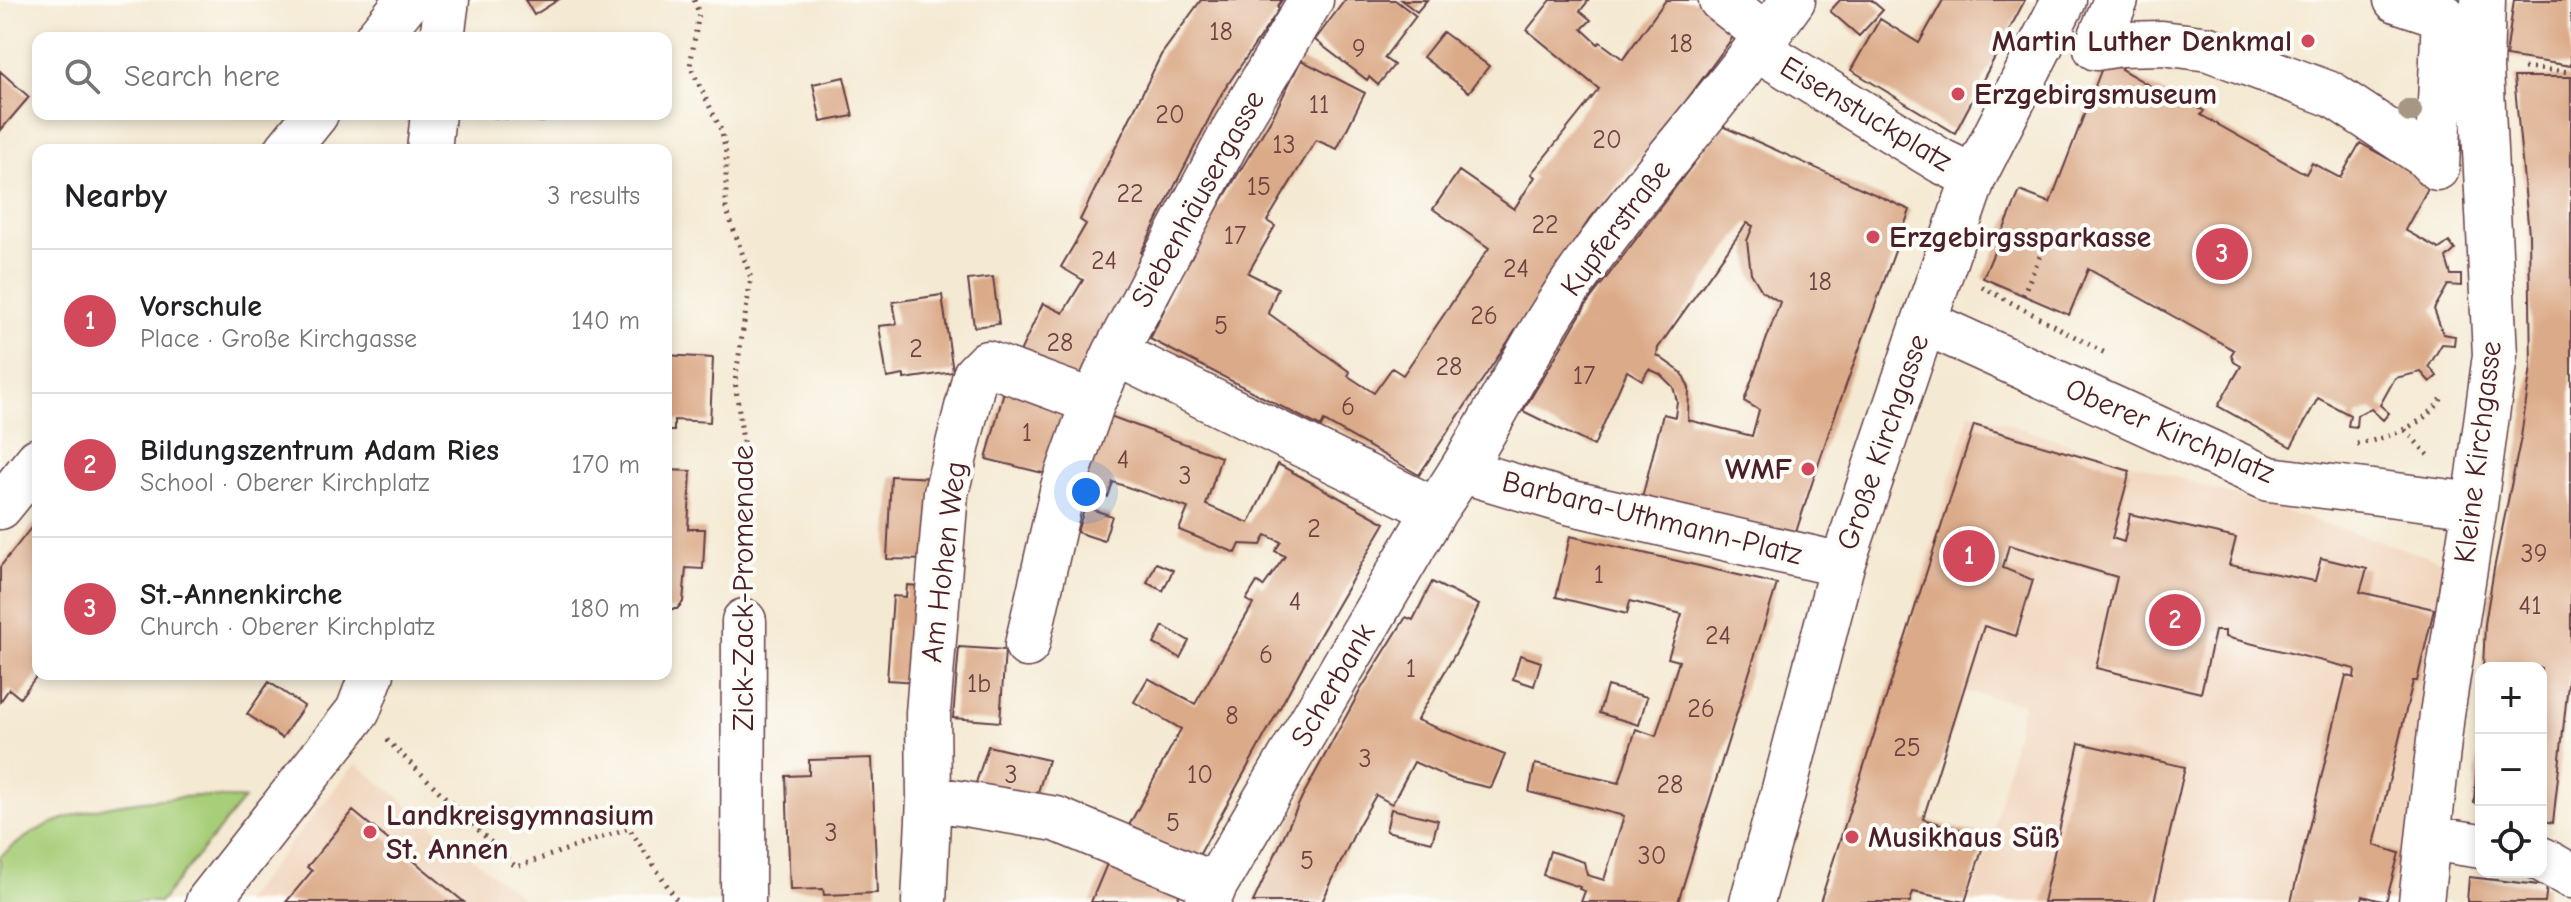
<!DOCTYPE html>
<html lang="en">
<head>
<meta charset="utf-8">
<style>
  body { margin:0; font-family:"Comic Neue",sans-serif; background:#f6f6f6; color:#202124 }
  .controls { position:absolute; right:24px; bottom:24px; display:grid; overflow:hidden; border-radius:16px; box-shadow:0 4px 12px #0003 }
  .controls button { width:72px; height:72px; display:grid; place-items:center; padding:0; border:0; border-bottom:2px solid #e0e0e0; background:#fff; color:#202124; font:40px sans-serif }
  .you { position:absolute; left:1086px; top:492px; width:28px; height:28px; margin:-20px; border:6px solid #fff; border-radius:50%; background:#1a73e8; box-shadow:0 0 0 12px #1a73e833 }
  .badge { display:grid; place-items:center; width:52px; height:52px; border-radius:50%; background:#d1495b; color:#fff; font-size:26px; font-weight:700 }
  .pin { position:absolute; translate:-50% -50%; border:4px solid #fff; box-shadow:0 2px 8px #0006 }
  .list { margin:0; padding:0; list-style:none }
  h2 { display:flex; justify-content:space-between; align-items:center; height:104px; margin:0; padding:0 32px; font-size:34px }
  h2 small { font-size:26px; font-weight:400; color:#757577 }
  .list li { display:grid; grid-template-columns:52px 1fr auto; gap:24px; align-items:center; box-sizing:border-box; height:144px; padding:0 32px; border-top:2px solid #e0e0e0 }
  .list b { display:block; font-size:30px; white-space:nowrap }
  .list p { margin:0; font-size:26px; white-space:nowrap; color:#757577 }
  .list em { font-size:26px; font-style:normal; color:#757577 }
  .icon { flex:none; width:44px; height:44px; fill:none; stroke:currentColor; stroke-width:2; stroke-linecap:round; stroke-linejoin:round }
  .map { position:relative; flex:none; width:2571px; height:902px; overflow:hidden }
  .search { position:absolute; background:#fff; box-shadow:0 4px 12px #0003; left:32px; top:32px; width:640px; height:88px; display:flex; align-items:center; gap:20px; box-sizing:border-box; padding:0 28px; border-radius:16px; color:#757577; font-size:30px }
  .panel { position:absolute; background:#fff; box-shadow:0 4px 12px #0003; left:32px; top:144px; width:640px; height:536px; border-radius:16px }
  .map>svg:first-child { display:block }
</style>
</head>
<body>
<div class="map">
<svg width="2571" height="902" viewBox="0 0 2571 902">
  <rect width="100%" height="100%" fill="#fdfcf7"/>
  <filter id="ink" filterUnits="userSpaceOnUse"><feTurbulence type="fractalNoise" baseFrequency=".0125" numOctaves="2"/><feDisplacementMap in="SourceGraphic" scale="16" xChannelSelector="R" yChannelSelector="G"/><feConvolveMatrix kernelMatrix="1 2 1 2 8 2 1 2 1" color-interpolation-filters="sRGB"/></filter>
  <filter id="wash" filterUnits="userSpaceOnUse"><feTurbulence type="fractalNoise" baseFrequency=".006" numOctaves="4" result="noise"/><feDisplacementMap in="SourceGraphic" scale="32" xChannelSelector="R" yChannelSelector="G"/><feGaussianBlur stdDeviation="1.8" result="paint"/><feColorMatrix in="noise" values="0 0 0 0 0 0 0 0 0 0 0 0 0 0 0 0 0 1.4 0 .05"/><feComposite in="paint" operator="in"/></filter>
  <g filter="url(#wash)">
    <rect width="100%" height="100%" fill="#f4e9d2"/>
    <path fill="#f1d5bd" d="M1970,412l478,151 -50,339h-429l21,-58 33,-140 -130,-28z
      M356,763l171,139h-284z"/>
    <path fill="#a7ce78" stroke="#787652" stroke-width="2" d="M197,796l47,3 -84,103h-160v-46c12,-8 23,-18 36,-25 50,-26 106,-31 161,-35z"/>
    <g id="blocks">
      <path fill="#dbaa88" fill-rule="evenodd" d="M525,0h33l-24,15z
        M1201,0h81l-5,7 3,1 -58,85 -81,159 5,3 -44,77 -25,50 -58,-28 24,-51 20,10 20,-33 -22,-13 25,-43 -6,-4 81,-165z
        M1345,0h50l21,16 -32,42 10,7 -16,20 -9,-8 -2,3 -52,-40z
        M1401,0h26l-10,12z
        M1551,0h38l-9,11 11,9 -9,9 16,15 2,-2 23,17 43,-59h35l38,29 -56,76 -94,115 -170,255 -95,-54 -3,6 -171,-88 44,-92 79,-131 28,-56 64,33 -28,56 -21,-9 -49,81 8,5 -27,47 30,15 -10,25 82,59 -2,4 26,17 18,-25 11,7 86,-127 -56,-39 26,-38 55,38 21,-32 -4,-3 68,-85 -72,-59z
        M1840,0h31l12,10 -24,26 -29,-25z
        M1943,0h82l-70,133 -104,-63 29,-51 39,24z
        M2514,0h57v66l-65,-10z
        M1443,32l46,34 -20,26 -46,-35z
        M2107,55l17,8 -3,6 63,36 2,-4 18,10 -3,4 105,59 6,-11 28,15 20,-35 71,40 -26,47 34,19 10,-7 6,8 -9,8 5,17h10v11l-13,-1 -14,24 9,25 12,2 -1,9 -12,-1 -13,22 8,10 -7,6 -9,-10 -26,6 -15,27 9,8 -6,7 -12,-11 -14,6 -1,12 -8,-1 2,-11 -32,-17 -27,49 -73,-41 23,-40 -7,-4 -3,-7 3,-5 -146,-81 -19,46 -86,-37 37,-87 30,12z
        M0,71l29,26 -29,34z
        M844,77l9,39 -32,6 -8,-38z
        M2514,77h57v599l-2,-1 -16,148 -12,-3v-152h-58l2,-44 9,-55 27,-132 10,-70 -2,-133z
        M492,114h52l-1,8 -51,-5z
        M1722,126l188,84 -80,219 -36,109 -152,-40 21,-84 12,3 2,-16 -4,-14 -13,-13 -11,-5 -7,11 -15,-9 -33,75 -71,-35 65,-109zM1747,223l6,3 -6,15 4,32 11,18 18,11 -36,99 15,9 -7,26 -64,-16 1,-32 -7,-15 -25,-18 1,-7z
        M993,277l6,47 -25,3 -6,-47z
        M942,295l11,77 -49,7v-4l-17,3 -8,-52 18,-2 -4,-22z
        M666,355l47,3 -3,64 -36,-2v11h-8z
        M1004,391l64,16 -17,68 -65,-16z
        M1102,413l119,44 -15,48 43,18 29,-59 107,59 -68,117 -121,221 -68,-34 53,-98 -47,-27 14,-24 47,26 58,-100 -7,-4 11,-18 6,5 22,-31 -10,-5 6,-9 -15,-7 -5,10 -21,-1 -4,9 -57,-23 9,-22 -75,-26 -5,15 -32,-13z
        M1974,425l156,46 -18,67 12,4 6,-28 106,24 -7,27 86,16 6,-23 46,11 -7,23 74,17 -17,72h-4l-39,164 25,8 -13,49 -23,-6 -2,6h-70l55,-227 8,3 1,-9 -130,-32v-6h-10l-14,62 -105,-25 21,-91 -108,-32 -6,23 30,12 -17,56 -32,-10 -61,193 63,18 -21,65 -52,-10 -3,10h-90z
        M666,470l25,1 -3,58h17l-2,40 -17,-1 -3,34 -6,7h-11z
        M891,476l45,2 -4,82 -45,-1z
        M1085,507l27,9 -8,25 -27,-9z
        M38,519v134l-3,4 3,2v15l-18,24 -11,-9 -9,13v-135z
        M1570,536l207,48 -99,318h-97l4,-11 -6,-2 1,-2 -37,-12 7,-24 34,11 3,13 17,5 20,-64 -95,-24 6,-28 84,19 17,-54 20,7 23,-75 -11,-3 14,-44 -52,-13 -3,13 -71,-17z
        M1156,563l17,7 -10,21 -16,-8z
        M1432,582l47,23 -20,42 -42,73 88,35 -14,33 -39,-9 -38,-17 -22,42 -16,-9 -18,31 -36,76h-69l49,-105 59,-108 45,-72 7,3z
        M907,585l22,2 -12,95 -30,-2 6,-84 13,1z
        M1163,626l26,15 -9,17 -26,-14z
        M959,647l46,3 -5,72 -47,-4z
        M1520,655l21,7 -7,24 -21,-7z
        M269,682l35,24 -22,32 -35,-24z
        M1607,686l40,11 -8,28 -40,-12z
        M2479,734l2,1v69l-7,-1z
        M2079,743l106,24 -31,135h-111z
        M988,746l60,14 -15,48 -59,-19z
        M872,758l5,135 -53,2 -1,-6 -33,1 -4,-114 23,-1v-15z
        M1391,809l47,11 -6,22 -46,-11z
        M353,811l111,91h-178l26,-31 -5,-4z
        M1109,859l72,32 -5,11h-85z
        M2469,877l78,9 -2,16h-78z"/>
    </g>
  </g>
  <g filter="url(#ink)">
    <use href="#blocks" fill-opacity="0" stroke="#643d44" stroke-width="2"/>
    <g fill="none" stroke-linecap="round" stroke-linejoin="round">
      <defs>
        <path id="street" d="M1721,0l46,36
          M2116,0l-20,48 25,-4 41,-1 47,6 124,46 91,60 13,13 7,-152 -48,-16
          M377,38l31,-38
          M442,38l5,-38
          M1758,49l183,112 33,16
          M287,150l29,-36
          M429,150l4,-36
          M1924,322l345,157 206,26
          M1115,353l320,157
          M1463,471l105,31 274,63
          M0,507l38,-47
          M1027,645l36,-158 30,-85 22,-49 120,-226 76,-127
          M929,798l127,21 159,66
          M2429,838l52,8
          M2541,859l30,17
          M208,902l150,-191 14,-37
          M743,902l1,-281
          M924,902l5,-104 -1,-85 18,-220 29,-118 12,-12 106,39
          M1208,902l7,-17 220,-375c51,-72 87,-155 138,-228 68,-98 151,-185 220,-282
          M1752,902l31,-109 59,-228 82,-243 50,-145 90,-177
          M2421,902l21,-188 33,-209 20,-150 -14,-287 2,-68"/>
      </defs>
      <use href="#street" stroke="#643d44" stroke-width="47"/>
      <path stroke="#643d44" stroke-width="5" stroke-dasharray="2 6" stroke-linecap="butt" d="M694,0l5,13 -9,53 32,66 4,22v54l25,70 -16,103 13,98 -9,38 3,62
        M2524,68l47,4
        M1982,287l125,67
        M2023,295l17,-39
        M2405,430l24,26
        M2357,444c31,-6 70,-19 86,-48
        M387,740l129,127 113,-39 49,74"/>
      <use href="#street" stroke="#fff" stroke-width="44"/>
    </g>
    <circle fill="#a69783" cx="2410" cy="111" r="12"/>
  </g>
  <g fill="#d1495b" stroke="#fdfcf7" stroke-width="3">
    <circle cx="2308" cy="41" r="8"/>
    <circle cx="1958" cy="94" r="8"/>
    <circle cx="1873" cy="237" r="8"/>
    <circle cx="1808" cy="469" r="8"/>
    <circle cx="370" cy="832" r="8"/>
    <circle cx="1852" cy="837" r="8"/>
  </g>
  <g text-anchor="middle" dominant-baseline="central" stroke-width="8" stroke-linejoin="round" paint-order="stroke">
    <g font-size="26" fill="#6e4242">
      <text x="1221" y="32">18</text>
      <text x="1681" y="44">18</text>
      <text x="1359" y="49">9</text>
      <text x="1319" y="105">11</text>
      <text x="1170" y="115">20</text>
      <text x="1607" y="140">20</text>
      <text x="1284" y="145">13</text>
      <text x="1259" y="187">15</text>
      <text x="1130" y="194">22</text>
      <text x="1545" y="225">22</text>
      <text x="1235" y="236">17</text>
      <text x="1104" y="261">24</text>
      <text x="1516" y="269">24</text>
      <text x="1820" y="282">18</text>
      <text x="1484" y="316">26</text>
      <text x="1221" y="326">5</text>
      <text x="1060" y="343">28</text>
      <text x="916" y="349">2</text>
      <text x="1449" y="367">28</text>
      <text x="1584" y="376">17</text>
      <text x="1348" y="407">6</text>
      <text x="1027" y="433">1</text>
      <text x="1123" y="460">4</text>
      <text x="1185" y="476">3</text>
      <text x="1314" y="529">2</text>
      <text x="2534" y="554">39</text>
      <text x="1599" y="575">1</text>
      <text x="1295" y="602">4</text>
      <text x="2530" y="606">41</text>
      <text x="1718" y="636">24</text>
      <text x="1266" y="655">6</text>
      <text x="1411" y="669">1</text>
      <text x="979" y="684">1b</text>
      <text x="1701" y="709">26</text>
      <text x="1232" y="716">8</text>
      <text x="1907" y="748">25</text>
      <text x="1365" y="759">3</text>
      <text x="1011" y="775">3</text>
      <text x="1200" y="775">10</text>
      <text x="1670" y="785">28</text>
      <text x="1173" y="823">5</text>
      <text x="831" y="833">3</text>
      <text x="1652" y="856">30</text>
      <text x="1307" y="861">5</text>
    </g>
    <g font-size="30" font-weight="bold" fill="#4a1f2b" stroke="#fdfcf7" text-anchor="start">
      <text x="2292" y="41" text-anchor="end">Martin Luther Denkmal</text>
      <text x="1974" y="94">Erzgebirgsmuseum</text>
      <text x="1889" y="237">Erzgebirgssparkasse</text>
      <text x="1792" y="469" text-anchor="end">WMF</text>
      <text x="386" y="815">Landkreisgymnasium<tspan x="386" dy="34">St. Annen</tspan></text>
      <text x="1868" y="837">Musikhaus Süß</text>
    </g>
    <g font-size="30" fill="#4a1f2b" stroke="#fdfcf7">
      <text transform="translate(1866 114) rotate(31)">Eisenstuckplatz</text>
      <text transform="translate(1198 199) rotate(-61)">Siebenhäusergasse</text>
      <text transform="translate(1616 228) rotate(-53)">Kupferstraße</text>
      <text transform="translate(2170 431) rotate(23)">Oberer Kirchplatz</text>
      <text transform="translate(1883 442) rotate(-71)">Große Kirchgasse</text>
      <text transform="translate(2478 452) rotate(-83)">Kleine Kirchgasse</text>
      <text transform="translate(1652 518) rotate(14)">Barbara-Uthmann-Platz</text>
      <text transform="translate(944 562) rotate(-83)">Am Hohen Weg</text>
      <text transform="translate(743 588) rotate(-90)">Zick-Zack-Promenade</text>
      <text transform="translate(1333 685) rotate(-60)">Scherbank</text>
    </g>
  </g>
</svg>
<div class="controls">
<button>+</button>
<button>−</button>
<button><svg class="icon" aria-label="locate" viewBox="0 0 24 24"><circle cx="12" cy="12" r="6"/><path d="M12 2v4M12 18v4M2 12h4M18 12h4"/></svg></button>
</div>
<div class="you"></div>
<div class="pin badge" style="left:1969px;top:556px">1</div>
<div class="pin badge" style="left:2175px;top:620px">2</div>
<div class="pin badge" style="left:2222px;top:254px">3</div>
<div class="search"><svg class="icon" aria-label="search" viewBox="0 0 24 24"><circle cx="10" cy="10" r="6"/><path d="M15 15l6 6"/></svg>Search here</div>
<section class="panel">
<h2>Nearby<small>3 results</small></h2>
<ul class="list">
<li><span class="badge">1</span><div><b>Vorschule</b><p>Place · Große Kirchgasse</p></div><em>140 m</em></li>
<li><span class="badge">2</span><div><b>Bildungszentrum Adam Ries</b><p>School · Oberer Kirchplatz</p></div><em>170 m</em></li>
<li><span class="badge">3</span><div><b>St.-Annenkirche</b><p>Church · Oberer Kirchplatz</p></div><em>180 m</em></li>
</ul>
</section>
</div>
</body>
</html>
